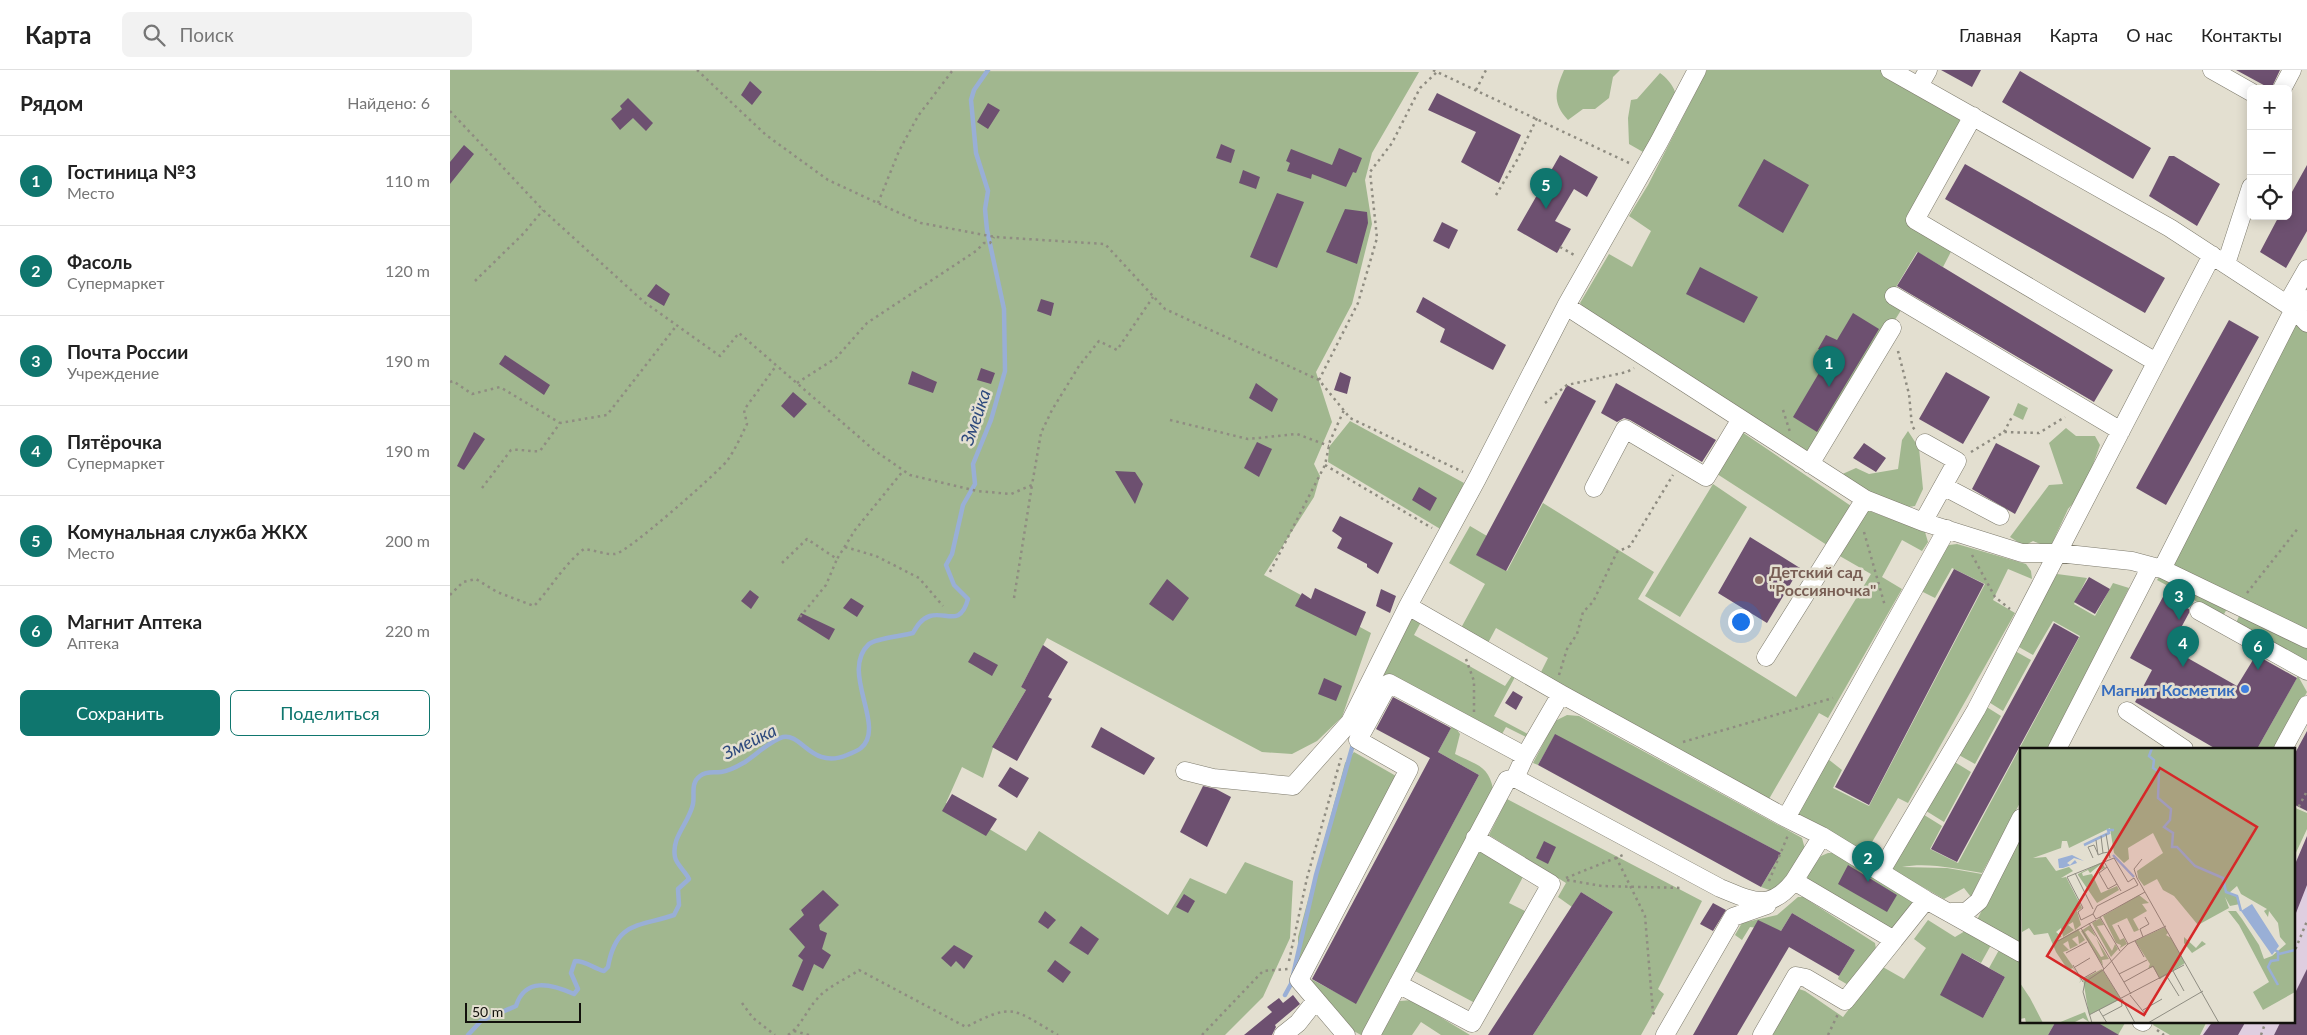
<!DOCTYPE html>
<html lang="ru">
<head>
<meta charset="utf-8">
<style>
  body { margin:0; font-family:Lato,sans-serif; background:#f2f2f2; color:#222 }
  .controls { position:absolute; right:15px; top:15px; display:grid; overflow:hidden; border-radius:8px; box-shadow:0 2px 12px #0003 }
  .controls button { width:45px; height:45px; display:grid; place-items:center; padding:0; border:0; border-bottom:1px solid #e0e0e0; background:#fff; color:#222; font:25px sans-serif }
  .scale { position:absolute; left:15px; bottom:12px; width:116px; box-sizing:border-box; padding-left:5px; border:2px solid #12110c; border-top:0; font-size:14px; line-height:18px; white-space:nowrap; color:#12110c; -webkit-text-stroke:4px #e3dfd0; paint-order:stroke }
  .you { position:absolute; left:1290px; top:551px; width:18px; height:18px; margin:-12px; border:4px solid #fff; border-radius:50%; background:#1a73e8; box-shadow:0 0 0 8px #1a73e833 }
  .badge { display:grid; place-items:center; width:32px; height:32px; border-radius:50%; background:#0f766e; color:#fff; font-size:16px; font-weight:700 }
  .pin { position:absolute; translate:-50% -41px; filter:drop-shadow(0 1px 2px #0008) }
  .pin::after { content:''; position:absolute; top:26px; width:18px; height:15px; background:inherit; clip-path:polygon(0 0,100% 0,50% 100%) }
  .list { margin:0; padding:0; list-style:none }
  h2 { display:flex; justify-content:space-between; align-items:center; height:65px; margin:0; padding:0 20px; font-size:21px }
  h2 small { font-size:16px; font-weight:400; color:#767676 }
  .list li { display:grid; grid-template-columns:32px 1fr auto; gap:15px; align-items:center; box-sizing:border-box; height:90px; padding:0 20px; border-top:1px solid #e0e0e0 }
  .list b { display:block; font-size:19px; white-space:nowrap }
  .list p { margin:0; font-size:16px; white-space:nowrap; color:#767676 }
  .list em { font-size:16px; font-style:normal; color:#767676 }
  .actions { display:flex; gap:10px; padding:15px 20px }
  .actions a { flex:1; padding:11px 0; border:1px solid #0f766e; border-radius:8px; text-align:center; font-size:18px; color:#0f766e }
  .actions .main { background:#0f766e; color:#fff }
  .icon { flex:none; width:28px; height:28px; fill:none; stroke:currentColor; stroke-width:2; stroke-linecap:round; stroke-linejoin:round }
  .map { position:relative; flex:none; width:1857px; height:965px; overflow:hidden }
  header { display:flex; align-items:center; gap:30px; box-sizing:border-box; height:70px; padding:0 25px; background:#fff; border-bottom:1px solid #e0e0e0 }
  header strong { font-size:24px }
  nav { display:flex; gap:28px; margin-inline-start:auto; font-size:18px }
  .search { width:350px; height:45px; background:#f2f2f2; display:flex; align-items:center; gap:12px; box-sizing:border-box; padding:0 18px; border-radius:8px; color:#767676; font-size:19px }
  main { display:flex }
  aside { flex:1; background:#fff }
  .map>svg:first-child { display:block }
</style>
</head>
<body>
<header>
<strong>Карта</strong>
<div class="search"><svg class="icon" aria-label="search" viewBox="0 0 24 24"><circle cx="10" cy="10" r="6"/><path d="M15 15l6 6"/></svg>Поиск</div>
<nav><a>Главная</a><a>Карта</a><a>О нас</a><a>Контакты</a></nav>
</header>
<main>
<aside>
<h2>Рядом<small>Найдено: 6</small></h2>
<ul class="list">
<li><span class="badge">1</span><div><b>Гостиница №3</b><p>Место</p></div><em>110 m</em></li>
<li><span class="badge">2</span><div><b>Фасоль</b><p>Супермаркет</p></div><em>120 m</em></li>
<li><span class="badge">3</span><div><b>Почта России</b><p>Учреждение</p></div><em>190 m</em></li>
<li><span class="badge">4</span><div><b>Пятёрочка</b><p>Супермаркет</p></div><em>190 m</em></li>
<li><span class="badge">5</span><div><b>Комунальная служба ЖКХ</b><p>Место</p></div><em>200 m</em></li>
<li><span class="badge">6</span><div><b>Магнит Аптека</b><p>Аптека</p></div><em>220 m</em></li>
</ul>
<div class="actions"><a class="main">Сохранить</a><a>Поделиться</a></div>
</aside>
<div class="map">
<svg width="1857" height="965" viewBox="0 0 1857 965">
  <rect width="100%" height="100%" fill="#e3dfd0"/>
  <path fill="#dfcee0" d="M1857,766v199h-105l7,-14h84v-153z"/>
  <path fill="#a1b78f" d="M0,0l969,2 -47,81 -7,27 7,44 -20,80 -36,68 16,50 -18,42 6,12 -6,21 -50,78 107,58 -29,84 -25,24 -25,13 -30,-2 -215,-114 -26,49 5,3 -31,52 -12,36 -21,-11 -16,36 80,48 13,-20 129,84 22,-37 36,16 19,-32 48,19 -3,57 -27,59 -38,38h-775z
    M1114,0h56l-7,7 -4,21 -14,11h-12l-15,11c-16,-17 -13,-29 -4,-50z
    M1257,0h184l82,46 -58,104 40,24 -12,23 -26,-15 -21,35 14,9 -102,162 -217,-140 -11,-15 29,-49 23,13 19,-36 -22,-15 19,-31z
    M1210,3c6,4 13,12 15,19 3,16 -23,47 -32,60l-14,-8 -1,-26 3,-18 6,-1z
    M1844,241l13,14v312l-144,-69z
    M1568,333l10,5 -5,12 -10,-5z
    M900,351l114,62 -22,47 -114,-68 1,-15z
    M1616,358l10,8h19l5,9 -17,47 -15,17 -18,39 -17,-7 -9,5 -14,-9 39,-52 14,-1 -14,-41z
    M1289,360l115,78 -24,39 -116,-75z
    M1458,361l11,17 4,41 -8,17 -13,2 -64,-32 18,-8 13,6 29,-5 4,-29z
    M1263,414l34,23 -67,110 -35,-21z
    M1093,433l111,69 -16,27 158,98 75,-123 -33,-19 29,-45 58,22 3,10 -6,9 -20,-11 -20,37 20,12 -74,129 -9,-5 -50,86 -229,-125 8,-16 -52,-30 -8,15 -27,-15 24,-44 -36,-21 21,-37 17,10 -10,19 30,16z
    M1507,474l69,20 5,7 1,8 -24,-10 -15,31 22,13 -107,190 -10,-5 -33,56 -69,-39 32,-56 14,11 -9,18 36,18 116,-222 -33,-16 -17,30 -14,-7 24,-42 4,-4z
    M1712,502l67,33 -6,11 -66,-36z
    M1607,504l30,4 -13,26 21,12 18,-33 16,5 -81,161h-27v52l-39,72c-25,-4 -54,-11 -80,-6l45,1 35,6 -11,23 -7,-9 -20,11 -53,-30 30,-56 21,13 -12,23 28,14 122,-227 -27,-15 -20,34 -16,-9z
    M1791,542l66,34v21l-72,-42z
    M961,548l10,4 -7,13 91,51 8,-12 2,3 -21,39 34,18 -2,3 -20,-10 -4,7 -113,-58 -27,32z
    M1565,581l16,9 -28,51 -16,-10z
    M1848,606l9,16 -30,57h-20z
    M1535,636l16,10 -26,48 -18,-10z
    M1117,645l12,1 223,122 3,11 -30,43 -14,-5 20,-34 -226,-118 -17,30 -5,-2 22,-42z
    M1003,654l7,10 -5,20c19,10 34,11 38,35l-132,246c-23,-11 -37,-34 -50,-56l45,24 123,-228 -41,-23z
    M904,682l42,24 -93,187 -5,-2v-24l47,-174z
    M1503,691l18,11 -27,50 -21,-13z
    M1057,729l195,102 -44,88 6,5 -23,41h-108l80,-123 -32,-20 -9,15 -14,-10 8,-14 -77,-48z
    M1843,737l14,6v16l-14,30z
    M1571,762v118l-46,-26z
    M1027,779l47,26 -15,28 18,9 -52,91 -60,-32z
    M1378,783h6l79,48v4l-20,23 -8,2 -77,-48 -1,-7 14,-19z
    M1348,827h5l72,46 1,6 -26,37 -12,-7 1,-3 16,-26 -63,-37 -11,18 -31,-4 -8,13 -7,-5 7,-12 35,-8z
    M1478,850l27,17 10,-6 26,14 -10,18 -19,-10 21,65 22,-41 -16,-9 10,-18 22,12v59h35l-8,14h-284l32,-47 9,3 38,26 38,-51 23,13 22,-31 -12,-9z
    M962,930l58,35h-29l-20,-13 -9,13h-31l19,-34z
    M1645,951h28l2,2 -7,12h-12z
    M1705,951h52l-7,14h-30l-17,-10z"/>
  <g fill="none" stroke-linecap="round" stroke-linejoin="round">
    <path stroke="#99afd6" stroke-width="4.5" d="M835,925l6,-11 25,-109 38,-134
      M18,965l13,-14 35,-15c9,-29 35,-22 58,-12l4,-5 -7,-16 4,-12c11,0 18,7 29,10l4,-4c8,-46 31,-40 66,-52l5,-10 -1,-16 11,-10c-3,-7 -13,-15 -14,-22 -4,-20 14,-34 18,-53 2,-9 -3,-21 7,-28 7,-5 12,-3 21,-4 9,-1 17,-6 24,-10 11,-7 26,-22 38,-25 19,-4 29,33 64,18 4,-2 11,-4 14,-7 26,-22 -22,-76 8,-104 7,-6 34,-8 44,-11 4,-7 8,-14 17,-17 16,-5 30,12 38,-17l-14,-14 -8,-20 6,-11 11,-49 12,-21 -2,-20 18,-44 14,-49 -1,-62 -17,-79 -2,-21 3,-18 -12,-38 -5,-53 3,-10 14,-20"/>
  </g>
  <path fill="#6d5070" d="M1491,0h40l-9,17z
    M1786,0h44l-9,19z
    M1570,1l131,77 -18,31 -131,-77z
    M300,11l12,11 -10,13 -11,-10z
    M987,23l84,42 -22,48 -38,-21 15,-30 -48,-22z
    M178,28l25,25 -7,8 -13,-13 -13,12 -9,-11 11,-10 -2,-3z
    M538,33l12,7 -12,19 -11,-7z
    M771,74l14,6 -4,13 -15,-5z
    M14,75l10,9 -24,30v-22z
    M889,78l23,10 -6,15 -3,-1 -7,15 -34,-13 -1,5 -24,-8 3,-8 -4,-2 5,-12 41,16z
    M1110,85l38,22 -11,20 -13,-8 -19,32 16,8 -14,24 -40,-23z
    M1719,86h5l46,28 -23,42 -48,-30z
    M1314,89l45,26 -26,48 -45,-27z
    M1515,94l200,114 -20,35 -200,-114z
    M1857,95v66l-21,37 -26,-16 19,-36h9v-17z
    M793,100l17,7 -4,12 -17,-6z
    M827,123l27,9 -27,66 -27,-11z
    M895,139l22,3 1,11 -11,41 -31,-12z
    M992,152l16,8 -9,19 -16,-8z
    M1468,182l195,118 -19,32 -197,-116z
    M1250,197l58,30 -14,26 -58,-29z
    M206,214l14,10 -6,12 -17,-10z
    M973,227l83,48 -13,25 -53,-28 5,-13 -29,-17z
    M591,229l13,4 -3,13 -14,-5z
    M1403,243l26,16 -62,103 -24,-15 36,-61 -11,-7 8,-14 11,5z
    M1779,250l30,17 -93,168 -30,-17z
    M55,285l45,30 -6,10 -45,-31z
    M531,298l14,5 -4,11 -14,-4z
    M462,301l25,11 -4,11 -25,-9z
    M890,302l11,5 -4,17 -13,-4z
    M1496,302l44,25 -27,47 -44,-25z
    M806,313l22,16 -6,13 -23,-14z
    M1166,313l100,57 -14,22 -72,-42 -6,-2 -7,4 -16,-9z
    M1117,315l29,16 -90,170 -30,-16z
    M343,322l14,12 -13,14 -13,-12z
    M24,362l11,7 -21,31 -7,-4z
    M807,372l15,7 -13,28 -15,-9z
    M1414,373l22,15 -10,14 -23,-14z
    M1546,373l44,23 -25,48 -43,-25z
    M665,401l20,1 8,12 -8,20z
    M969,417l18,11 -7,13 -18,-11z
    M890,446l53,27 -15,31 -11,-7v-3l-30,-16 5,-10 -10,-7z
    M1300,467l50,31 -33,55 -49,-30z
    M1504,499l30,15 -115,221 -34,-18z
    M1639,507l21,12 -15,25 -21,-12z
    M717,509l22,19 -16,23 -24,-17z
    M865,518l51,24 -10,24 -61,-30 7,-13 9,6z
    M931,519l15,7 -6,17 -14,-7z
    M300,520l9,7 -8,12 -10,-8z
    M1714,525l25,14v4l-19,35 67,38 19,-31 41,23 -40,71h-41l-81,-47 17,-32 -22,-12z
    M401,528l13,8 -7,11 -14,-9z
    M351,543l34,16 -6,11 -32,-20z
    M1604,553l25,14 -122,225 -26,-13z
    M593,575l25,17 -20,35 4,2 -35,62 -25,-14 34,-57 -5,-3z
    M524,582l24,13 -6,11 -24,-14z
    M874,608l18,8 -6,15 -18,-7z
    M1063,621l10,6 -7,13 -11,-7z
    M943,627l58,31 -13,24 41,23 -123,229 -44,-25 118,-221 -54,-29z
    M651,657l54,31 -11,17 -53,-28z
    M1857,661v80l-14,-7v-47z
    M1105,664l226,119 -20,34 -223,-122z
    M560,697l19,11 -12,20 -19,-12z
    M753,716l13,3 15,8 -24,50 -27,-15z
    M502,724l45,25 -11,17 -44,-25z
    M1857,766v49l-13,33 -1,-49z
    M1094,771l12,6 -8,17 -12,-6z
    M1398,795l49,30 -10,17 -49,-28z
    M373,820l16,15 -20,20 1,5 7,3 -5,16 9,6 -8,14 -9,-5 -11,27 -11,-5 11,-26 -5,-4 7,-9 -16,-18 15,-14 -3,-5z
    M1131,822l32,20 -80,123h-45z
    M734,824l11,7 -7,12 -12,-6z
    M1263,833l13,7 -13,21 -13,-7z
    M595,841l11,9 -8,9 -10,-7z
    M1342,843l63,37 -16,26 -50,-29 -52,88h-44l65,-115 23,11z
    M631,856l18,13 -11,16 -19,-12z
    M504,875l19,11 -9,13 -8,-8 -5,6 -10,-9z
    M1512,883l43,24 -22,41 -43,-23z
    M605,890l16,12 -8,11 -16,-12z
    M1857,899v66h-33l7,-14h12v-24z
    M843,925l7,9 -25,21 1,2 -4,8h-28l28,-23 -5,-5 12,-9 4,5z
    M1606,951h39l24,14h-71z
    M1763,951h33l-8,14h-35z"/>
  <g fill="none" stroke-linecap="round" stroke-linejoin="round">
    <defs>
      <path id="minor" d="M1440,0l280,158 124,81 13,14
        M1762,0l39,22
        M1469,16l9,-16
        M1832,19l10,-19
        M1523,46l-58,104 241,142
        M1776,194l25,-77
        M1444,226l227,135
        M1837,234l20,-35
        M1116,236l299,193 58,23 99,31h36l74,8 30,8 145,70
        M1360,394l82,-136
        M1493,416l57,30
        M1144,418l31,-59 81,48 35,-58
        M1473,452l34,-61 -32,-18
        M1712,499l132,-260 13,-10
        M958,536l153,88 225,124
        M1749,541l108,60
        M1316,587l99,-158
        M1677,641l57,38
        M1607,679l94,-183
        M1833,679l24,-44
        M1075,686l36,-62
        M735,701l28,7 80,8 57,-64 58,-116 69,-127 89,-173 93,-164 38,-72
        M1372,766l104,64 95,53
        M1431,801l95,-161 236,-455
        M1344,811l28,-45 -36,-18 161,-289
        M1501,842h15l13,-11 42,-83
        M1444,870l32,-40
        M948,914l74,39 79,-139 -76,-46
        M1691,951l2,1
        M833,965l15,-12 18,-23
        M896,965l-47,-55 110,-211 -51,-29 31,-57 136,73 -10,22 205,110c32,13 50,24 74,-7l100,59 -49,61 -39,-23 -10,-2 -34,59
        M921,965l136,-255 8,-2
        M1215,965l68,-118 34,-12"/>
    </defs>
    <use href="#minor" stroke="#7d7a6c" stroke-width="19"/>
    <path stroke="#8f8c81" stroke-width="2.5" stroke-dasharray="2.5 4" stroke-linecap="butt" d="M247,0l69,65 62,45 93,43 74,14 110,7 60,65 154,71 31,38 113,54
      M983,0l196,93
      M1026,20l10,-20
      M0,41l93,99 101,92 76,54 19,-23 135,117 36,25 67,16 34,3 21,-9 9,-52 11,-23 27,-44 20,-25 18,9 36,-53
      M1046,125l21,-35 20,-42
      M428,133l21,-52 19,-35 35,-46
      M1110,177l16,9
      M25,211l49,-48 19,-23
      M1448,281l11,43 3,32 3,4
      M869,310l39,-77 19,-65 -7,-66 22,-29 28,-55 17,-16
      M0,312l3,-1 19,13 28,-7 60,36
      M347,313l39,-25 31,-35 109,-72 8,-8h6l4,-6
      M1095,333l22,-18 60,-13 7,-4
      M1333,340l7,22
      M720,350l78,19 49,-5 32,12
      M1554,362l9,-17
      M1521,382l33,-20 35,1 26,-16
      M875,395l107,63
      M32,418l29,-38c10,-1 19,2 29,1l20,-28 47,-8 70,-90
      M1414,462l21,74
      M395,477l31,9 43,22 24,28
      M1522,485l23,42 15,12
      M332,493l25,-24 30,20 18,-29 48,-59
      M820,502l55,-107 5,-24 14,-31
      M1797,523l52,-66
      M0,525l13,-13 13,-3 21,13 37,14c17,-18 30,-42 50,-57 10,1 22,6 31,5 12,-1 101,-80 112,-93 8,-11 14,-25 20,-37l-3,-14 32,-44
      M564,528l18,-113
      M350,547l26,-32 11,-26
      M1016,589l8,22v31
      M1109,605l8,-26 10,-15 6,-22 10,-10 24,-50 13,-6 43,-71
      M1233,672l150,-44
      M1843,738h5l9,-17
      M1166,787l29,59 8,97 5,3
      M1116,808l57,-23
      M1117,810l35,6 81,2
      M1319,811l19,-46
      M1843,885l14,-34
      M839,891l18,-83 34,-120
      M292,933l11,15 22,17
      M1707,960l7,5
      M344,961l15,4
      M338,965c14,-10 18,-24 29,-36 11,-13 28,-19 42,-29l107,57c48,-25 47,-18 92,8
      M752,965l61,-64 25,-2
      M1378,965l10,-21
      M1811,965l5,-14"/>
    <use href="#minor" stroke="#fff" stroke-width="18"/>
  </g>
  <circle fill="#8d6e63" stroke="#e3dfd0" stroke-width="2" cx="1309" cy="510" r="5"/>
  <circle fill="#3f7fe0" stroke="#e3dfd0" stroke-width="2" cx="1795" cy="619" r="5"/>
  <g text-anchor="middle" dominant-baseline="central" stroke-width="5" stroke-linejoin="round" paint-order="stroke">
    <g font-size="16" font-weight="bold" fill="#785e54" stroke="#e3dfd0" text-anchor="start">
      <text x="1319" y="501">Детский сад<tspan x="1319" dy="18">"Россияночка"</tspan></text>
    </g>
    <g font-size="16" font-weight="bold" fill="#366cbe" stroke="#e3dfd0" text-anchor="end">
      <text x="1785" y="619">Магнит Косметик</text>
    </g>
    <g font-size="18" font-style="italic" fill="#2d497c" stroke="#e3dfd0">
      <text transform="translate(525 347) rotate(-71)">Змейка</text>
      <text transform="translate(299 671) rotate(-26)">Змейка</text>
    </g>
  </g>
  <g transform="translate(1570 678)">
    <rect width="275" height="275" fill="#e3dfd0"/>
    <path d="M0,0h275v244l-32,18 -10,-18 16,-10 -30,-57 -11,-14h8l6,8 17,26 5,14 8,-3 14,-12 -6,-7 -2,-14 -9,-12 -1,6 -4,-6 3,-2 -26,-15 -4,-8 -8,7 9,3 2,8 -10,2 -5,-9 4,11 -31,17 -24,-29 -11,-6 -6,-11 -13,7 -6,-8 -1,-7 26,-18 -10,-20 -25,15 1,11 -5,4 -10,-10 -4,-25 -41,20 -2,-7h-5l-1,7 -28,10 13,-1 10,14 13,-4 4,4 -12,7 5,-1 16,31 -5,3 4,14 -6,5 -2,-8 -5,3 6,5 -11,7 -2,-9 -5,4 6,5 -6,1 1,3 21,-12 7,11 -6,4 -1,-8 -6,3 6,6 -8,4 -2,-8 -5,3 6,6 -6,2 9,13 9,16 -2,2 2,-3 -8,-12 -5,2 -12,-18 -8,-19 -14,2 -5,-7 -7,4zM82,114l3,6 -9,4 5,-8 -11,9 -2,-3 -6,3 1,3 9,-2 9,19 16,-7 2,4 -22,13 -19,-28v-1zM119,147l10,8 -7,1 5,7 -14,8 6,11 -5,2 -7,-14 -15,7 8,15 4,-2 3,6 -7,4 1,-3 -5,-2 -13,-27zM80,170l4,7 -7,1 15,25 3,-7 3,5 -7,8 -19,-34zM70,177l6,12 -8,-7 -3,2 16,25 3,-1 -8,-18 13,21 -7,1 1,6 -22,-35zM145,179l3,6 -2,2 5,3 14,25 -25,16 -7,-12 -5,2 2,-5 -15,-23zM164,189l12,11 6,-7 4,3 -14,9 -8,-10zM82,221l19,30 -32,16 -6,-36zM0,235l10,15 13,25h-17l-1,-5 -5,1zM65,264l4,10 -6,-4 -10,5h-15z" fill="#a1b78f"/>
    <path d="M52,107l12,6 -10,-3 -7,5 3,2 5,-5 2,3 -14,5h-4l-1,-9zM232,156l27,42 -7,9 -31,-44z" fill="#99afd6"/>
    <path fill="none" stroke="#99afd6" stroke-width="2.5" d="M132,0l-3,8 5,4 -1,8 6,4 -1,26 13,11 -1,11 -6,7 9,6 -1,14h5l18,19 28,12 3,14 11,4 4,15M64,97l25,-12 -1,-3h6M93,107l21,22M255,202l3,2v8l-7,1 -3,6 10,18M259,206l16,-4"/>
    <path fill="none" stroke="#8f8d82" stroke-width="1" d="M86,86l4,24M81,88l2,17 6,-1M76,92l2,15 5,-2M73,110l-5,-11 6,-2 4,9M94,110l14,24 6,-4 4,7 -41,21 -4,8 -12,6 -3,-8 5,-4 -16,-31zM122,111l-8,10 3,9 82,145M83,112l18,31M87,119l-8,6 9,16 9,-5M55,125l18,36M73,166l3,5 4,-2 20,34M80,169l45,-25M69,175l42,71M98,177l10,19M61,180l23,41M123,189l-3,-8 9,-5 -4,-7M38,193l38,-21M115,193l9,16M46,205l21,-11M53,217l10,17M55,219l15,-9M83,222l18,29 1,7 -19,10M153,223l11,20M99,226l28,-14M146,227l13,21M62,231l14,-8M104,234l29,-16 7,13M110,247l16,20M102,251l13,24M79,262l8,13M123,262l19,-11M69,267l95,-50M72,275l-9,-31 2,-10 18,-12 25,-26 38,-18M128,275l55,-32"/>
    <path fill="#d62828" fill-opacity="0.15" stroke="#d62828" stroke-width="2.5" d="M140,20l97,59 -113,188 -97,-59z"/>
    <rect width="275" height="275" fill="none" stroke="#12110c" stroke-width="2.5"/>
  </g>
</svg>
<div class="controls">
<button>+</button>
<button>−</button>
<button><svg class="icon" aria-label="locate" viewBox="0 0 24 24"><circle cx="12" cy="12" r="6"/><path d="M12 2v4M12 18v4M2 12h4M18 12h4"/></svg></button>
</div>
<div class="scale">50 m</div>
<div class="you"></div>
<div class="pin badge" style="left:1379px;top:317px">1</div>
<div class="pin badge" style="left:1418px;top:812px">2</div>
<div class="pin badge" style="left:1729px;top:550px">3</div>
<div class="pin badge" style="left:1733px;top:597px">4</div>
<div class="pin badge" style="left:1096px;top:139px">5</div>
<div class="pin badge" style="left:1808px;top:600px">6</div>
</div>
</main>
</body>
</html>
